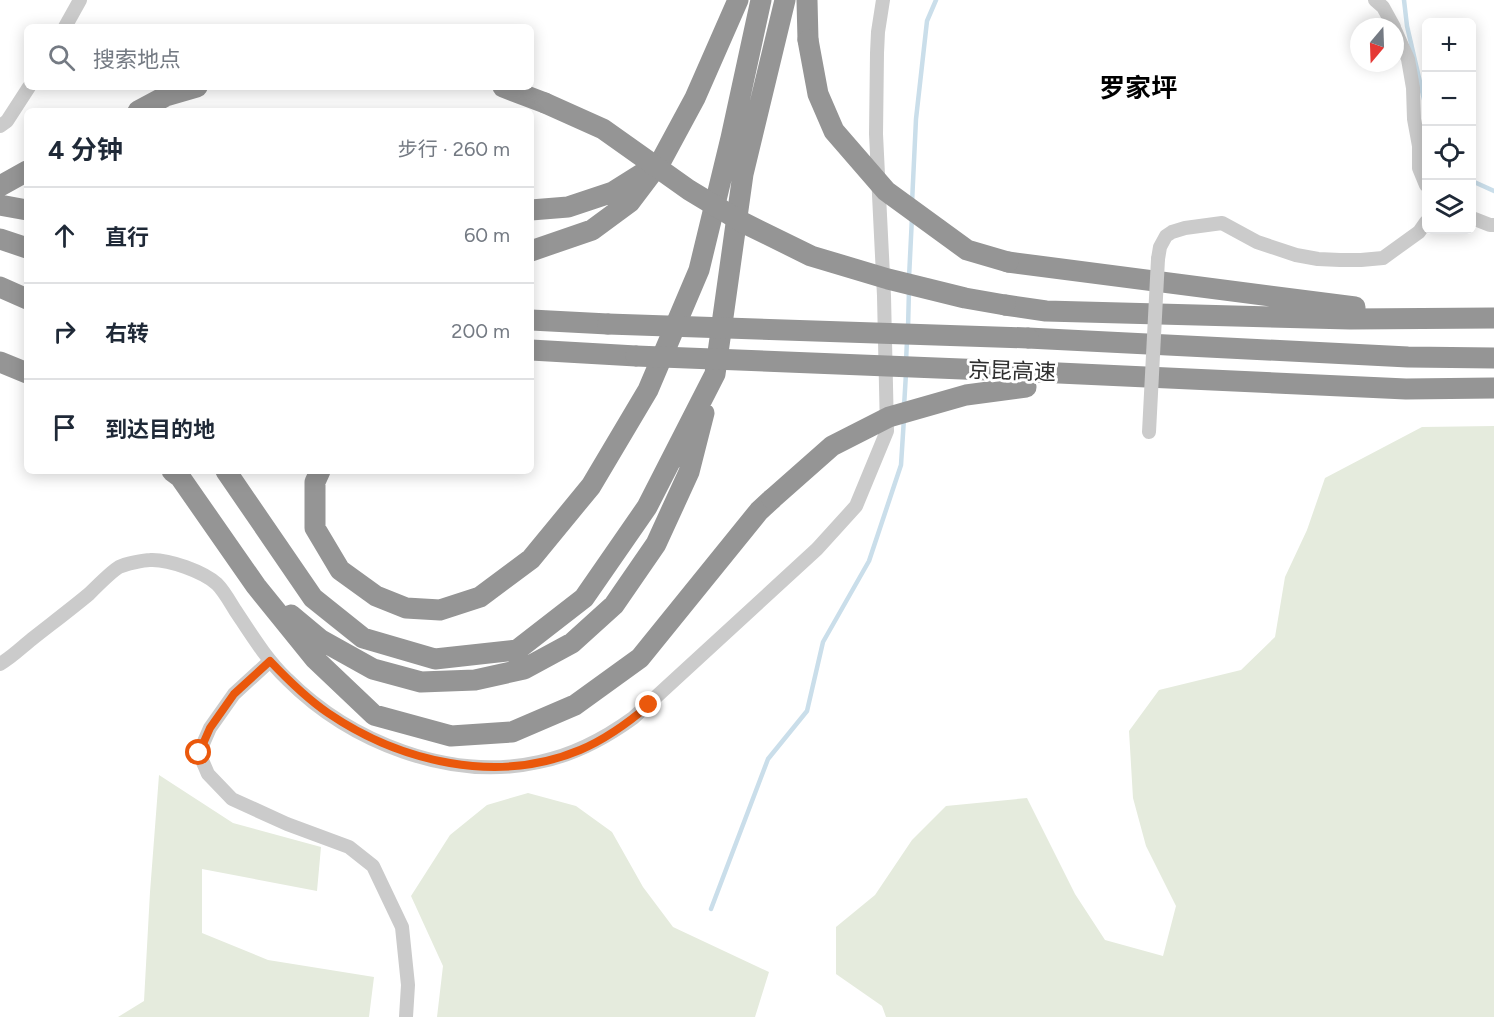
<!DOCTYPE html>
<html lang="zh">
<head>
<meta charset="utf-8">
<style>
  body { margin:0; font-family:Figtree,"Noto Sans SC",sans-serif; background:#f2f2f3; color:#1f2937 }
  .controls { position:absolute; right:18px; top:18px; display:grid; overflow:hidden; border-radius:9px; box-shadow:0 3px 15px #0003 }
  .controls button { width:54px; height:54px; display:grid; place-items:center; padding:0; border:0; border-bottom:2px solid #e0e1e3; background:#fff; color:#1f2937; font:30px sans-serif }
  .compass { position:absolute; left:1350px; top:18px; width:54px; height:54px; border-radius:50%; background:#fff; box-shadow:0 3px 15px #0003; rotate:199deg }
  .stop { position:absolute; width:18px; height:18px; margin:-14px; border:4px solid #ea580c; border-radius:50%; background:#fff }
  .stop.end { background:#ea580c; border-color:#fff; box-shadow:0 2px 6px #0008 }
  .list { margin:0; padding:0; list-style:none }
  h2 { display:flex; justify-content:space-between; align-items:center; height:78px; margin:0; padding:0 24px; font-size:26px }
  h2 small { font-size:20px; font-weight:400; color:#747a83 }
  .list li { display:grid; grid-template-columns:39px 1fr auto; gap:18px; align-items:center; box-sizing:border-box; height:96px; padding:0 24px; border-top:2px solid #e0e1e3 }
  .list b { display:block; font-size:22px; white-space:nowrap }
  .list em { font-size:20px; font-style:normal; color:#747a83 }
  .icon { flex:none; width:33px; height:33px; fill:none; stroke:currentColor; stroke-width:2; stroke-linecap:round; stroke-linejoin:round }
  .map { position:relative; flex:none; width:1494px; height:1017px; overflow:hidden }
  .search { position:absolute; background:#fff; box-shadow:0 3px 15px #0003; left:24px; top:24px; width:510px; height:66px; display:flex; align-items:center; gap:15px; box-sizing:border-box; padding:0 21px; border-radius:9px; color:#747a83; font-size:22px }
  .panel { position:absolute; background:#fff; box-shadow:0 3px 15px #0003; left:24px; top:108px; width:510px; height:366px; border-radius:9px }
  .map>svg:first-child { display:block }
</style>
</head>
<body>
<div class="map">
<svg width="1494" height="1017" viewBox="0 0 1494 1017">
  <rect width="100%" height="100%" fill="#fff"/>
  <path fill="#e5ebdd" d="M1494,426v591h-608l-4,-11 -46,-32v-47l39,-32 37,-55 34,-34 81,-8 48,96 30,46 58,16 13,-50 -30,-60 -13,-48 -4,-67 30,-41 82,-20 34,-33 10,-60 22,-47 18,-52 97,-51z
    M159,775l74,48 88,24 -4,44 -115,-22v64l66,27 106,17 -5,40h-251l26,-16 6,-109z
    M528,793l48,13 36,26 31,55 30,40 96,45 -14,45h-318l6,-51 -32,-70 39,-61 37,-30z"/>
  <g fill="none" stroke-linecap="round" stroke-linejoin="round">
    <path stroke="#cadeea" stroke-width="4.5" d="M1404,0l3,26 19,82
      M1472,181l22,10
      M912,203l4,-84 11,-98 9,-21
      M909,278l3,-61
      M908,329l1,-40
      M906,362l1,-22
      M904,407l2,-34
      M711,909l57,-150 39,-48 16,-69 46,-81 32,-96 3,-47"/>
    <path stroke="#cbcbcb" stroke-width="14" d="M1375,0l8,7 11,20
      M65,27l15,-27
      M1395,30l13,29 5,29 1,31 5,27v22l7,17
      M0,126l7,-5 22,-34
      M1472,218l18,7h4
      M1158,259l2,-12 6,-11 6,-4 13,-4 37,-5 35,19 39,13 22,4 22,1h21l22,-2 36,-26 7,-10
      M270,661l-36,33 -24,34 -11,25 9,21 24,25 55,25 62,23 24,19 29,61 6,58 -2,32
      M0,664c12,-7 22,-17 32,-25 19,-15 39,-30 57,-45 7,-7 23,-23 30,-27 6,-3 25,-7 31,-7 19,-1 54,12 67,24 7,7 13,18 18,26 16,24 31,49 52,69 63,63 163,103 252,83 35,-7 65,-23 94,-44l184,-169 39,-43 31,-75 -3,-135 -8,-162 1,-81 1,-21 5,-32"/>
    <path stroke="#959595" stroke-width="21" d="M807,0l1,40
      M503,87l42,16
      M138,111l28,-15 31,-9
      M0,186l27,-15
      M0,205l27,5
      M531,210l37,-3 45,-15 35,-22
      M0,239l27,9
      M531,251l61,-21 38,-28 31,-41 34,-63 43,-98
      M1008,262l347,45
      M0,287l27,12
      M1005,305l41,6 304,8 144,-1
      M531,320l77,4
      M1028,338l380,19 86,1
      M531,350l105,6
      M0,362l27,11
      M1037,372l369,17 88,-1
      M172,471l8,6 76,109 59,73 59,56 77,21 61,-4 63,-27 65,-47 119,-147 13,-12
      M226,471l87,127 50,40 72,21 82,-9 67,-52 63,-91 68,-133 28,-200 42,-174
      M320,471l-5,11v46l25,42 36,26 30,12 34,2 40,-13 51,-38 60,-73 57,-96 51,-120 32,-132 30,-138
      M291,615l30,25 52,29 48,13 54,-2 49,-11 48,-26 42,-38 42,-61 33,-72 15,-59"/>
    <path stroke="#cbcbcb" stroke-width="14" d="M1149,432l9,-173"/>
    <path stroke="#959595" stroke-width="21" d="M808,40l10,54 16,37 52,60 81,59 41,12
      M545,103l58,26 86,61 53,32 69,34 77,23 77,19 40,7
      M608,324l420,14
      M636,356l401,16
      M772,499l60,-53 57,-29 77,-22 60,-8"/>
  </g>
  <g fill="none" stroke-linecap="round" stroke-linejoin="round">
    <path stroke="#ea580c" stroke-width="8" d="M199,753l11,-25 24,-34 36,-33c18,19 36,37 58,52 72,49 169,72 252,37 26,-11 48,-27 69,-45"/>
  </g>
  <g text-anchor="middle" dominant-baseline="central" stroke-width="6" stroke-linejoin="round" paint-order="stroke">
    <g font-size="22" fill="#2e2e2e" stroke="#fff">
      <text transform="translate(1012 371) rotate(2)">京昆高速</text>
    </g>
    <g font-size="26" font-weight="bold" fill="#000" stroke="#fff">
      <text x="1138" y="88">罗家坪</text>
    </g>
  </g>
</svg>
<div class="controls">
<button>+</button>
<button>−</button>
<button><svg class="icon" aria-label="locate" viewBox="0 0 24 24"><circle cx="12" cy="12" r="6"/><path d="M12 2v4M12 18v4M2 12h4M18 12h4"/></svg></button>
<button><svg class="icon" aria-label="layers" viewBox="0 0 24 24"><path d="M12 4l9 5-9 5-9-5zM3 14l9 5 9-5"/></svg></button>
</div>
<svg class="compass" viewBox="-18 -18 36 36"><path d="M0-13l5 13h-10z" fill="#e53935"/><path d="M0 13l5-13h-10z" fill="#747a83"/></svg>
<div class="stop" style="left:199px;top:753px"></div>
<div class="stop end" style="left:649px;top:705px"></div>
<div class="search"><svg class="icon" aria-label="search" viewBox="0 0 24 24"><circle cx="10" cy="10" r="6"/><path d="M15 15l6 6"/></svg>搜索地点</div>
<section class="panel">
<h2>4 分钟<small>步行 · 260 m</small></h2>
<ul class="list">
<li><svg class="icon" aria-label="ahead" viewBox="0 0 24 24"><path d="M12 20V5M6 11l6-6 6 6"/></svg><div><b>直行</b></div><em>60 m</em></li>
<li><svg class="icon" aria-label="right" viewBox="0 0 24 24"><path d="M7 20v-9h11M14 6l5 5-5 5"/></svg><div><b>右转</b></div><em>200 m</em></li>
<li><svg class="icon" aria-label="arrive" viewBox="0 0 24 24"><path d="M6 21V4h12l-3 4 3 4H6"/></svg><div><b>到达目的地</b></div></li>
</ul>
</section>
</div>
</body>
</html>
